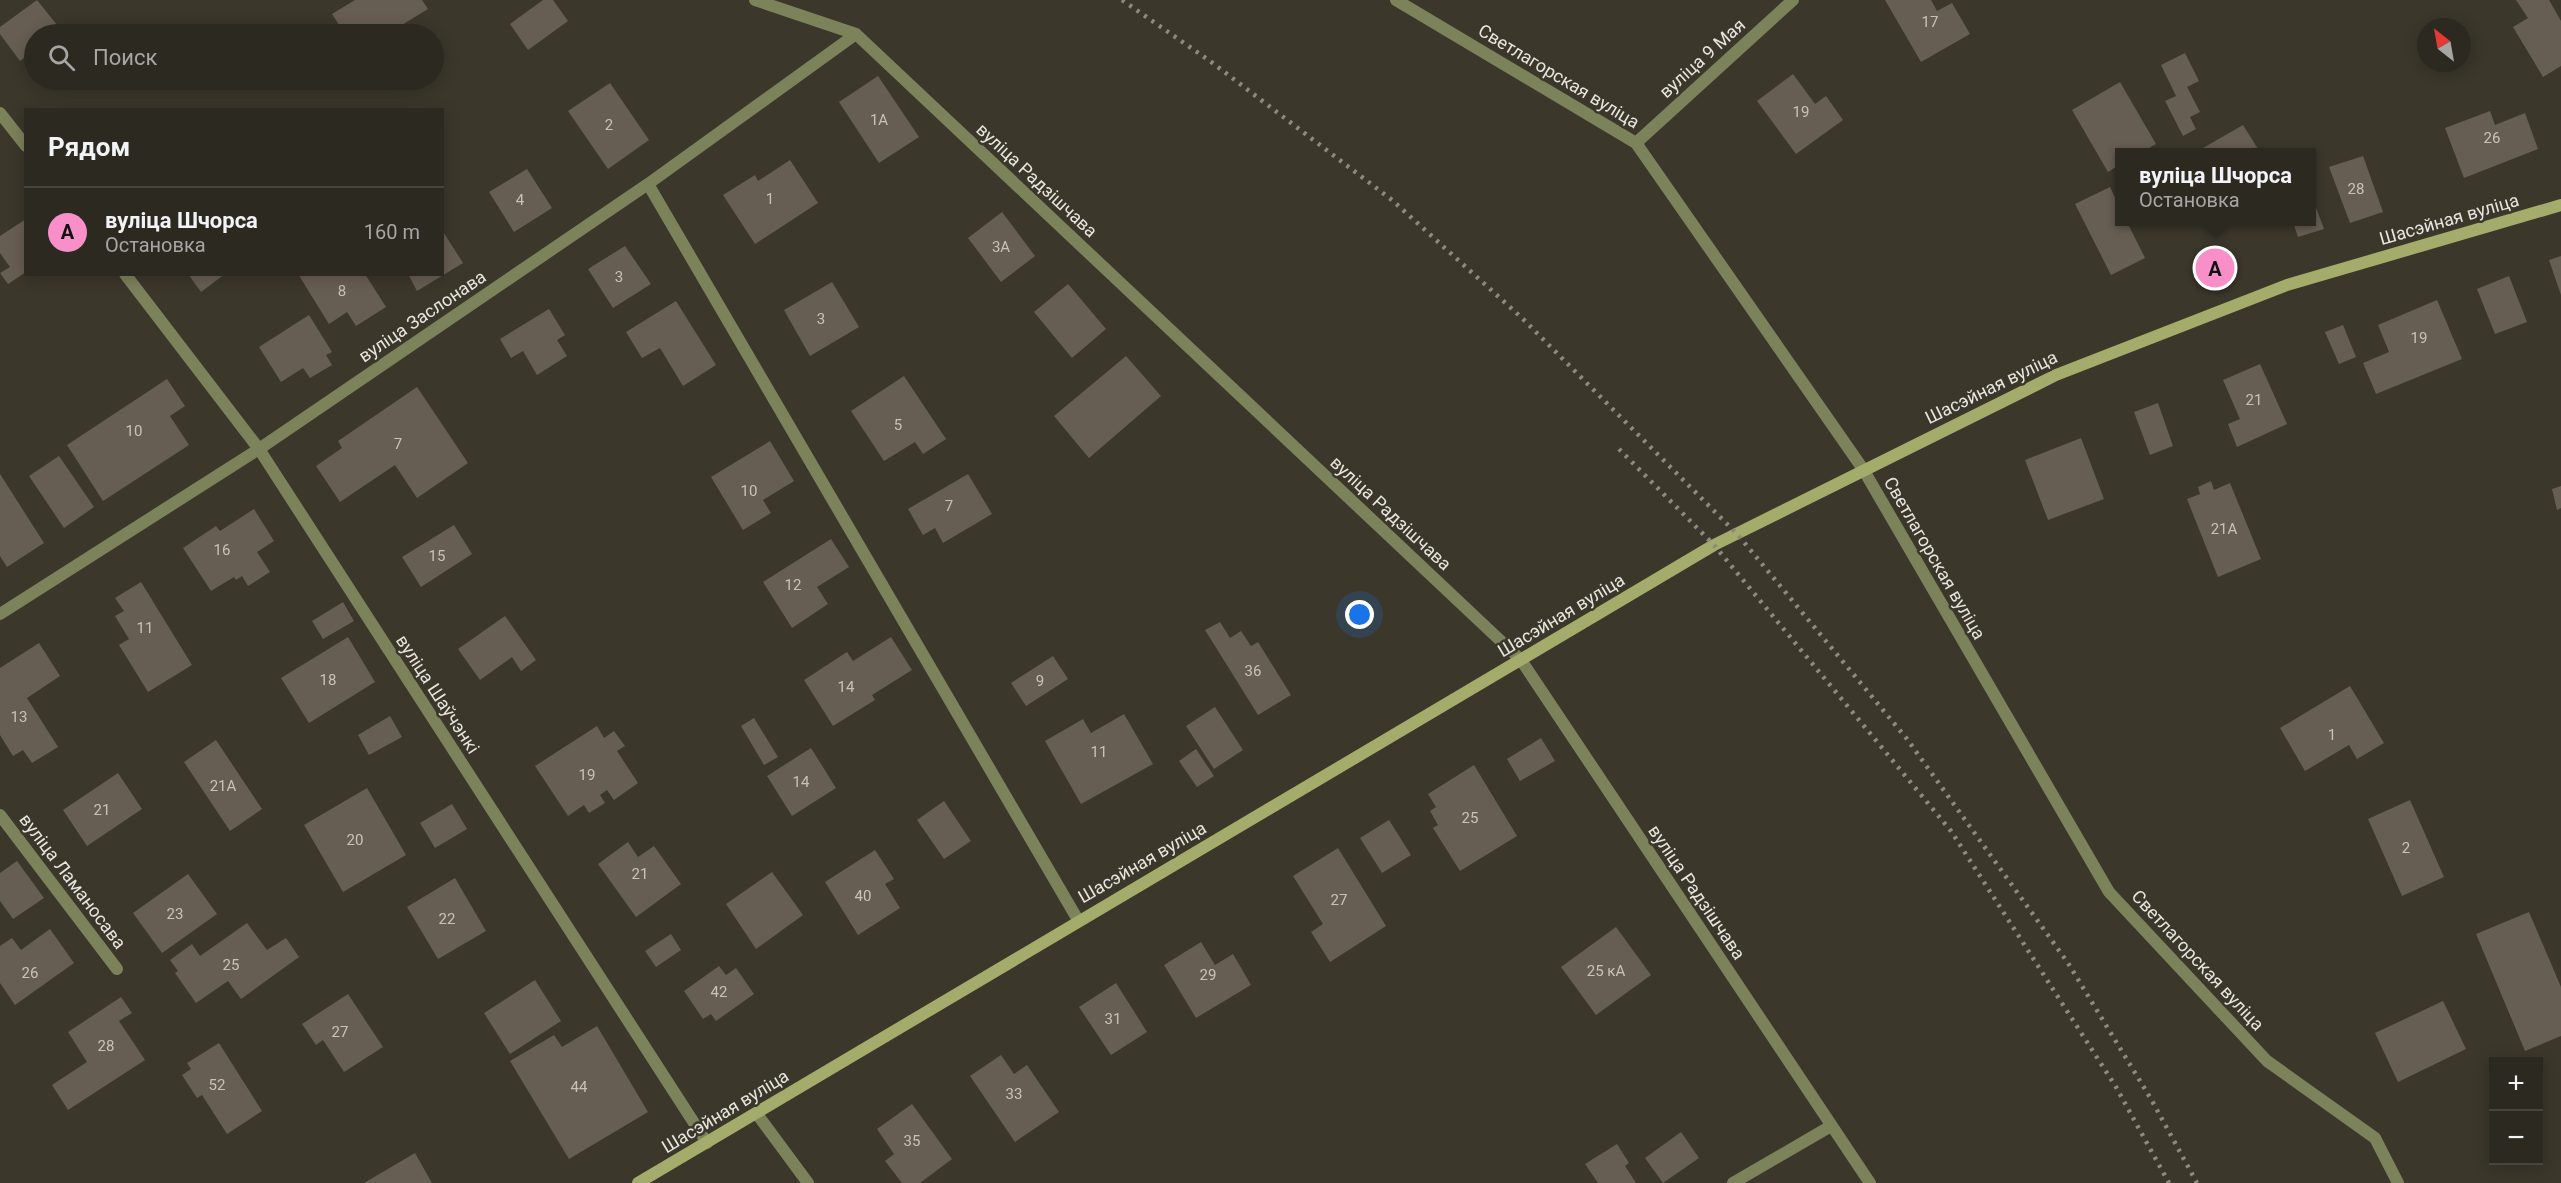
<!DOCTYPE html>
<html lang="ru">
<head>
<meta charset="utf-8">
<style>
  body { margin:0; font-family:Roboto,sans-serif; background:#38352d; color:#f1f3f6 }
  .controls { position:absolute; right:18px; bottom:18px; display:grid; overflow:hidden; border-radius:0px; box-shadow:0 3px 15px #0003 }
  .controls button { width:54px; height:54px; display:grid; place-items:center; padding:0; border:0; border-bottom:2px solid #48453e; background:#2c2920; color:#f1f3f6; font:30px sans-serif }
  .compass { position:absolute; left:2417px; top:18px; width:54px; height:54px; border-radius:50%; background:#2c2920; box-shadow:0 3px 15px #0003; rotate:329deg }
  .you { position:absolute; left:1360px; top:615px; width:21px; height:21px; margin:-15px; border:4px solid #fff; border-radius:50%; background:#1a73e8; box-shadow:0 0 0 9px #1a73e833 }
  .badge { display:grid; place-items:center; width:39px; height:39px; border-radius:50%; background:#f98fc8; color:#111; font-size:20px; font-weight:700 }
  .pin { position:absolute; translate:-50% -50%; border:3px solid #fff; box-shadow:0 2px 6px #0006 }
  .popup { position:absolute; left:2115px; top:148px; width:201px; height:78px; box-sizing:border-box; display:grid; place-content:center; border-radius:0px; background:#2c2920; filter:drop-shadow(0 2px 4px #0005); font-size:20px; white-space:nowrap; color:#a6a6a5 }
  .popup b { font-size:22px; color:#f1f3f6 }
  .popup::after { content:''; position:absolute; left:50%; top:100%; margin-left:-12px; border:12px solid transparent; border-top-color:#2c2920 }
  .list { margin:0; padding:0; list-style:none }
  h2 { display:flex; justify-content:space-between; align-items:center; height:78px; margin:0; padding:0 24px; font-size:26px }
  h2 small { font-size:20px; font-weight:400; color:#a6a6a5 }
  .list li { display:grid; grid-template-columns:39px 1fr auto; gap:18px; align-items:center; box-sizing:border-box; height:90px; padding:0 24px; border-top:2px solid #48453e }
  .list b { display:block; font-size:22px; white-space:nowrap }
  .list p { margin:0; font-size:20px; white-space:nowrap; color:#a6a6a5 }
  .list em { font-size:20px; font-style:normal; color:#a6a6a5 }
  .icon { flex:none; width:33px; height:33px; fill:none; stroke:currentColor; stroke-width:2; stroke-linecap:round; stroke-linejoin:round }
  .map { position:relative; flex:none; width:2561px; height:1183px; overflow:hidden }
  .search { position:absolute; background:#2c2920; box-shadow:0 3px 15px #0003; left:24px; top:24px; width:420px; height:66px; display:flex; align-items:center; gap:15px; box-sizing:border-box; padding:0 21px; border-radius:33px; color:#a6a6a5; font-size:22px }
  .panel { position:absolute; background:#2c2920; box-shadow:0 3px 15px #0003; left:24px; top:108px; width:420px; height:168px; border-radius:0px }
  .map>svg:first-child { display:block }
</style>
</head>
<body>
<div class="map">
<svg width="2561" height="1183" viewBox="0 0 2561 1183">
  <rect width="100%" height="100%" fill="#3b372b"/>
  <path fill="#675e53" d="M37,0l24,30 -6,4h-21v16l-14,11 -20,-27v-7z
    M355,0h67l6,9 -41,25h-42l-13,-20z
    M543,0h10l15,21 -40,29 -18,-26z
    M1885,0h46l6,11 15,-8 18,31 -49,28z
    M2516,0h33l12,21v45l-18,11 -30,-50 15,-9z
    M2185,53l14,28 -12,6 13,25 -10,5 6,12 -13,7 -18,-35 11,-5 -15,-31z
    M1793,74l22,30 11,-8 17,24 -47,34 -39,-53z
    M878,76l41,61 -40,26 -40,-61z
    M2120,82l36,62 -14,8h-23v13l-11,7 -36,-62z
    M610,83l39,57 -41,29 -40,-58z
    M2490,111l5,14 30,-12 13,36 -74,29 -19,-50z
    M2243,125l17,27h-64z
    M2363,156l20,56 -33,11 -21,-56z
    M790,160l28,43 -63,41 -32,-49 32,-20 3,6z
    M527,169l25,39 -38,24 -25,-40z
    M2110,187l9,19v16h8l18,36 -34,17 -36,-71z
    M2311,194l13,35 -26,8 -5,-15h18z
    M1002,212l33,44 -34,26 -33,-44z
    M26,219v53l-18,12 -8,-11 10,-6 -10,-14v-17z
    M442,230l21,33 -46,28 -9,-17h34z
    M625,246l26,38 -38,24 -25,-39z
    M2561,256v39l-12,-35z
    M188,274h37l-24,18z
    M298,274h67l21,33 -30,19 -9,-14 -18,12z
    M2509,276l18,46 -32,12 -18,-45z
    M832,282l27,45 -49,29 -26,-46z
    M1068,284l38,45 -34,29 -38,-46z
    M2437,300l25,59 -86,35 -13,-31 26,-11 -11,-27z
    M676,301l40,64 -33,21 -23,-38 -18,10 -16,-26z
    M549,309l16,26 -8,5 10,16 -30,19 -14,-24 -12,7 -11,-19z
    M309,315l23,37 -6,3 6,10 -22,13 -7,-10 -22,14 -22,-35z
    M2343,325l13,32 -17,7 -14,-32z
    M1126,356l35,40 -72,62 -35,-42z
    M2260,364l27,60 -50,23 -9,-23 12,-5 -17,-39z
    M904,376l42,63 -23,15 -8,-12 -31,19 -33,-50z
    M167,379l18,27 -15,10 19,29 -86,56 -36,-56z
    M417,387l51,76 -51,35 -22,-33 -55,37 -24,-36 26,-18 -4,-7z
    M2158,403l15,43 -23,9 -16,-43z
    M2081,438l23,61 -56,21 -23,-60z
    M770,441l24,40 -31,19 8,13 -28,17 -32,-53z
    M59,456l35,51 -30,21 -35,-52z
    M0,474l44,69 -37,24 -7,-11z
    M968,474l24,40 -49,29 -8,-15 -12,7 -15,-26z
    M2211,481l3,9 16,-7 31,76 -43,18 -31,-78 13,-5 -2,-7z
    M2561,486v22l-4,2 -5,-21z
    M254,509l20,32 -17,11 13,20 -22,14 -6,-10 -6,4 -2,-3 -23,14 -28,-43 33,-22 4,5z
    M454,525l18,29 -51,33 -19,-30z
    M831,539l18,28 -32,20 11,17 -36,24 -29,-46z
    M141,582l51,83 -44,27 -29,-47 10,-6 -14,-23 9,-5 -9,-13z
    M343,602l11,19 -31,18 -11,-18z
    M505,616l31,44 -15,11 -9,-14 -32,23 -22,-31z
    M1220,622l10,16 11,-7 10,15 7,-4 33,53 -33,20 -53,-85z
    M348,637l27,45 -66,41 -28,-45z
    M891,637l21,33 -40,25 3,5 -42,26 -29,-46 43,-28 6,9z
    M39,643l21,33 -33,22 31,49 -26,16 -9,-13 -10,6 -13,-21v-67z
    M1053,656l15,23 -42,27 -15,-23z
    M2350,686l34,57 -27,16 -8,-14 -44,26 -25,-43z
    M1215,707l28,43 -29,19 -28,-43z
    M1124,714l29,50 -72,40 -36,-63 38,-22 8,14z
    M390,716l12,21 -33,18 -11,-20z
    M754,718l24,39 -14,8 -23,-39z
    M597,726l7,12 10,-7 11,15 -8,5 21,32 -24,17 -7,-10 -7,5 5,8 -16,10 -5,-8 -16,11 -33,-50z
    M1541,738l14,23 -35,20 -13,-22z
    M216,740l46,69 -32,22 -46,-69z
    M811,748l25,40 -44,28 -25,-40z
    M1196,749l18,27 -17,11 -18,-26z
    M1474,765l43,71 -57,35 -27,-43 5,-3 -8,-14 6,-4 -8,-13z
    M118,773l24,36 -55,37 -24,-36z
    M367,788l39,67 -63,37 -39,-67z
    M2410,800l34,77 -42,19 -34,-77z
    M944,801l27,40 -27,18 -27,-39z
    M452,804l15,25 -32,19 -15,-25z
    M1389,820l22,35 -29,18 -22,-35z
    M628,842l10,15 16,-11 27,38 -45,33 -38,-53z
    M1338,848l48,78 -56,36 -19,-30 12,-8 -30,-48z
    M875,850l19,29 -9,5 15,24 -42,27 -33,-53z
    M17,861l27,37 -31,21 -13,-18v-28z
    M772,872l31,43 -47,34 -30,-45z
    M188,874l29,40 -55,39 -29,-40z
    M455,878l31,53 -48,28 -31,-52z
    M2529,912l32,75v49l-36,15 -49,-117z
    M247,923l20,27 19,-12 13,19 -58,42 -13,-18 -32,22 -21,-30 3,-2 -8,-11 22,-16 8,12z
    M1616,927l35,48 -55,40 -35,-48z
    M50,929l24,34 -59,42 -15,-22v-37l12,-8 9,12z
    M671,934l10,16 -25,17 -11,-16z
    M1201,942l14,23 18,-11 18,31 -55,33 -32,-53z
    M719,966l7,9 10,-7 18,26 -38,27 -5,-7 -8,5 -19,-28z
    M535,980l26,41 -51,33 -26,-41z
    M1116,983l31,49 -36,23 -32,-48z
    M348,994l35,53 -39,25 -21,-32 -7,5 -14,-21z
    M121,997l11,16 -13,8 26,39 -77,50 -16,-25 35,-23 -19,-30z
    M2443,1001l23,48 -68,33 -23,-49z
    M597,1026l51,86 -79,47 -59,-98 44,-26 8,12z
    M219,1043l43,68 -35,23 -25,-39 -5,3 -15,-23 9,-6 -4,-6z
    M1001,1055l13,19 13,-9 32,47 -44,30 -45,-66z
    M912,1104l40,55 -32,24h-18l-17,-22 9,-7 -17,-25z
    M1681,1132l18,26 -36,25 -18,-25z
    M1617,1144l12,19 -4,3 11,17h-38l-13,-19z
    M415,1153l17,30h-68z"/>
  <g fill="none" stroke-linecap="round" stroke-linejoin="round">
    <path stroke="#7c825a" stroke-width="12" d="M755,0l101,34 665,626 349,523
      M1396,0l240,143 227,326 246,423 158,169 108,77 23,45
      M0,113l26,33
      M1636,143l157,-143
      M648,184l430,736
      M125,274l134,175 448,694
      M0,614l259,-165 389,-265 208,-150
      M0,815l117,154
      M757,1114l51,69
      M1733,1183l98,-57"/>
    <path stroke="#a3ac6a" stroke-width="12" d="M638,1183l1076,-638 342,-170 231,-90 274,-80"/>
    <path stroke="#8d8a80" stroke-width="4.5" stroke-dasharray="3 6" stroke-linecap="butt" d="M1122,0l88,61 182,139 130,118 216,217 169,204 161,224 83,136 46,84
      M1619,449l95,96 237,286 165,256 53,96"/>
  </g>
  <g text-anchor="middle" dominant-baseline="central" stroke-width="5" stroke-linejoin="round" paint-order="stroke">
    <g font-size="15" fill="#c7c3bb">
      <text x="1930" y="22">17</text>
      <text x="1801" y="112">19</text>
      <text x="879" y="120">1А</text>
      <text x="609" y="125">2</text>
      <text x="2492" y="138">26</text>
      <text x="2356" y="189">28</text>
      <text x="770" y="199">1</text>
      <text x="520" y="200">4</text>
      <text x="1001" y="247">3А</text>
      <text x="619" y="277">3</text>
      <text x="342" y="291">8</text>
      <text x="821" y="319">3</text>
      <text x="2419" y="338">19</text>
      <text x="2254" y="400">21</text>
      <text x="898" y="425">5</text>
      <text x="134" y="431">10</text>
      <text x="398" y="444">7</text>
      <text x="749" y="491">10</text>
      <text x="949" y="506">7</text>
      <text x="2224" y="529">21А</text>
      <text x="222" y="550">16</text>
      <text x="437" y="556">15</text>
      <text x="793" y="585">12</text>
      <text x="145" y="628">11</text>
      <text x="1253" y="671">36</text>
      <text x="328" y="680">18</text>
      <text x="1040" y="681">9</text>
      <text x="846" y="687">14</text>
      <text x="19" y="717">13</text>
      <text x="2332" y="735">1</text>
      <text x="1099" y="752">11</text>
      <text x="587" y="775">19</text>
      <text x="801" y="782">14</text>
      <text x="223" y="786">21А</text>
      <text x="102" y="810">21</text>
      <text x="1470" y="818">25</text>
      <text x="355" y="840">20</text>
      <text x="2406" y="848">2</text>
      <text x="640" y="874">21</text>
      <text x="863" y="896">40</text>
      <text x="1339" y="900">27</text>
      <text x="175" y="914">23</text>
      <text x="447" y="919">22</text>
      <text x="231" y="965">25</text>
      <text x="1606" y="971">25 кА</text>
      <text x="30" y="973">26</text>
      <text x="1208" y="975">29</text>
      <text x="719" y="992">42</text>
      <text x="1113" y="1019">31</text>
      <text x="340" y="1032">27</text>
      <text x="106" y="1046">28</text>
      <text x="217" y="1085">52</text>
      <text x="579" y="1087">44</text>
      <text x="1014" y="1094">33</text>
      <text x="912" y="1141">35</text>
    </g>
    <g font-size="18" fill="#e7e5de" stroke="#3b372b">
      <text transform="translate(1702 58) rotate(-42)">вуліца 9 Мая</text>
      <text transform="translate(1559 76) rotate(31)">Светлагорская вуліца</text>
      <text transform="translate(1037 180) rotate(43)">вуліца Радзішчава</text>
      <text transform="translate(2449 219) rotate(-16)">Шасэйная вуліца</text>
      <text transform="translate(422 316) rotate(-34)">вуліца Заслонава</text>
      <text transform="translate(1991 387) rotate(-26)">Шасэйная вуліца</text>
      <text transform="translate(1391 513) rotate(43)">вуліца Радзішчава</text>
      <text transform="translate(1935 558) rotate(60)">Светлагорская вуліца</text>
      <text transform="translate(1561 615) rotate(-31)">Шасэйная вуліца</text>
      <text transform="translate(438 694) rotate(57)">вуліца Шаўчэнкі</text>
      <text transform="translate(1142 862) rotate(-30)">Шасэйная вуліца</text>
      <text transform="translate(73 881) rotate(53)">вуліца Ламаносава</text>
      <text transform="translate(1697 892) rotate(56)">вуліца Радзішчава</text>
      <text transform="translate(2198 960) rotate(47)">Светлагорская вуліца</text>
      <text transform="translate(725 1111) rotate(-31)">Шасэйная вуліца</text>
    </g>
  </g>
</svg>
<div class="controls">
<button>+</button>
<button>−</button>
</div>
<svg class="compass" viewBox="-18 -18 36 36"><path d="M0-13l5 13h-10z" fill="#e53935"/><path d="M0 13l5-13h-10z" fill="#a6a6a5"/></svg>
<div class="you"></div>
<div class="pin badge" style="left:2215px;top:268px">A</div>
<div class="popup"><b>вуліца Шчорса</b>Остановка</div>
<div class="search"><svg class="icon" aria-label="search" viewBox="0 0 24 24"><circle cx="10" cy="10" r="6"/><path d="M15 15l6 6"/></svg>Поиск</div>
<section class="panel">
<h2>Рядом<small></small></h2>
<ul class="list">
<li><span class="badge">A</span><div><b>вуліца Шчорса</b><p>Остановка</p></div><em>160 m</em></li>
</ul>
</section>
</div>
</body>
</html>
